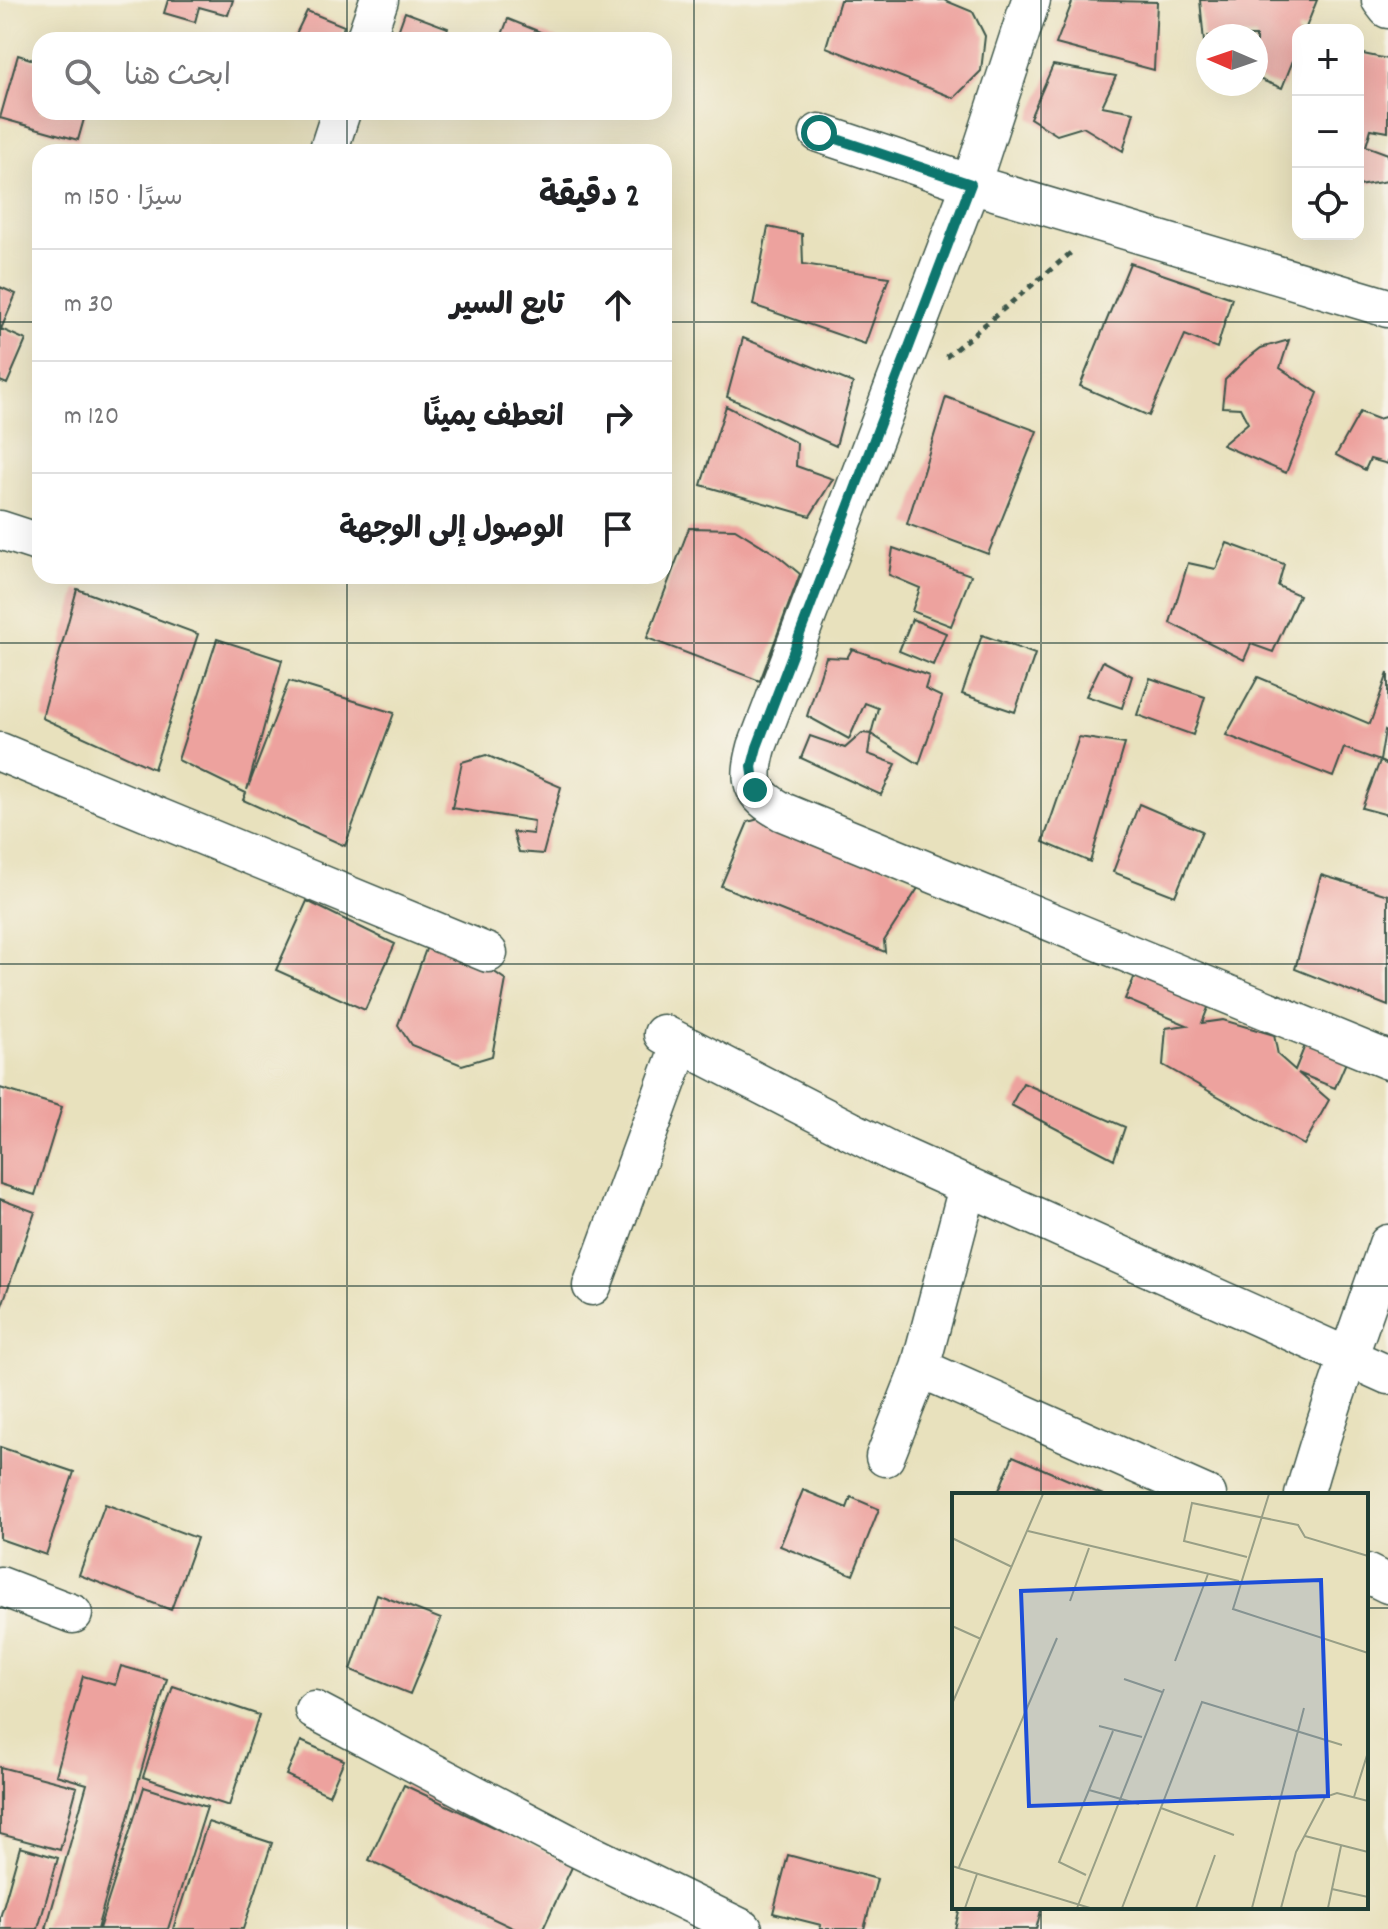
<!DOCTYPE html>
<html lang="ar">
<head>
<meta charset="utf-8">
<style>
  body { margin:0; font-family:Dekko,"Playpen Sans Arabic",sans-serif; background:#f6f6f6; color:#202124; direction:rtl }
  .controls { position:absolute; right:24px; top:24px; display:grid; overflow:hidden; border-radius:16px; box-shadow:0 8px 32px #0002 }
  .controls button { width:72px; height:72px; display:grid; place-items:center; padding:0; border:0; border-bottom:2px solid #e0e0e0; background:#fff; color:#202124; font:40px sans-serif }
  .compass { position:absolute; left:1196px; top:24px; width:72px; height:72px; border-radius:50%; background:#fff; box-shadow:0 8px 32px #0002; rotate:272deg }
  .stop { position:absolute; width:24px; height:24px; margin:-18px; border:6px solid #0f766e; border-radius:50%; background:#fff }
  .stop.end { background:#0f766e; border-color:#fff; box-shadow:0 2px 8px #0008 }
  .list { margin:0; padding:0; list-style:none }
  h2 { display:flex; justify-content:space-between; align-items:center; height:104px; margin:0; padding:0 32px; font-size:34px }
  h2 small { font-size:26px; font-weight:400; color:#757577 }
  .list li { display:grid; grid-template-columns:52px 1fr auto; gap:24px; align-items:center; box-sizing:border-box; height:112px; padding:0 32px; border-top:2px solid #e0e0e0 }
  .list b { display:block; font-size:30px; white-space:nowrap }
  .list em { font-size:26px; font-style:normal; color:#757577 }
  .icon { flex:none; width:44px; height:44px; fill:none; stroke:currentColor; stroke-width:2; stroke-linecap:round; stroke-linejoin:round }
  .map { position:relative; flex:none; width:1388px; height:1929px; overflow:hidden; direction:ltr }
  .search { position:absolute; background:#fff; box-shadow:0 8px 32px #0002; left:32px; top:32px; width:640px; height:88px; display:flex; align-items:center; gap:20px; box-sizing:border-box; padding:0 28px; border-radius:24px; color:#757577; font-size:30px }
  .panel { position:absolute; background:#fff; box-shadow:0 8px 32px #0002; left:32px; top:144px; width:640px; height:440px; border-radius:24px; direction:rtl }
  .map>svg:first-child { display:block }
</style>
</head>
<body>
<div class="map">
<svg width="1388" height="1929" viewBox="0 0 1388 1929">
  <rect width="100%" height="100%" fill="#f7f3e8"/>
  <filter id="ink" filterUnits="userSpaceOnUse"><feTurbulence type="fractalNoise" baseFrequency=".0125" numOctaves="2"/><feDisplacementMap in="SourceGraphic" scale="16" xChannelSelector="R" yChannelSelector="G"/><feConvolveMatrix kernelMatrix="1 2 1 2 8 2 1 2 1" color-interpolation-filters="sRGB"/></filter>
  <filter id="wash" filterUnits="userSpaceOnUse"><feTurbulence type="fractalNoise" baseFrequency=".006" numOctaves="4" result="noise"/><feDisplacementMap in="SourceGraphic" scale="32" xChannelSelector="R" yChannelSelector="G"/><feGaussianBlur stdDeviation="1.8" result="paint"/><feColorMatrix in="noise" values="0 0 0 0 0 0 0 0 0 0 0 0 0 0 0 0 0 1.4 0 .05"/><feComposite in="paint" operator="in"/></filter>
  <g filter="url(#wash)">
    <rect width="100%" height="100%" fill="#e8e1bd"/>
    <g id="blocks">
      <path fill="#eda29e" d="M168,0h65l-5,15 -29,-8 -4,15 -31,-9z
        M840,0h104l29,12 12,24 -4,35 -27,27 -128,-51z
        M1073,0l84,2 -3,68 -98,-26z
        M1200,0h117l-12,30h-7v18l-16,40 -26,-10v-42h-48v26l-2,1z
        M307,11l37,15 -4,14h-47z
        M405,12l43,16 -4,12h-49z
        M508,19l52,21h-60z
        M1358,53l30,6v73l-17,-3 -5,17 22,8v27l-30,5z
        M18,55l22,7v50h46l-8,28 -78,-22z
        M1053,65l63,11 -14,30 32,6 -11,39 -40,-24 -26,8 -27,-17z
        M768,227l34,7 1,30 86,13 -24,67 -112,-39z
        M1130,263l102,35 -15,50 -32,-13 -36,81 -69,-30z
        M0,287l16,7 -15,35 25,11 -19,44 -7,-3z
        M743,338l110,45 -17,63 -109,-49z
        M1289,340l-9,28 38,25 -32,80 -64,-28 26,-22 -8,-15 -18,-1 3,-27 19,-19 17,-13z
        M946,397l91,34 -49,123 -81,-30z
        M726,406l71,37 -1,23 37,13 -23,37 -109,-31z
        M1360,412l18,7 10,-3v48l-18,-5 -5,11 -29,-15z
        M689,528l46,1 42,26 23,19 -40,107 -113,-43z
        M1227,543l57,21 -6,22 21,9 -26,57 -22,-8 -7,16 -74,-37 18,-60 28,6z
        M893,548l78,27 -20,51 -39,-15 8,-23 -31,-13z
        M77,589l121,45 -44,135 -112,-51z
        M912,619l34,14 -13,32 -34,-14z
        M982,635l53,19 -20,58 -53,-18z
        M217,639l65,21 -35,130 42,-109 105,32 -49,133 -102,-46 3,-7 -68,-33z
        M852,649l77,27 -4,13 17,8 -23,67 -48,-30 7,-26 -13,-5 -16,36 -42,-23 19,-59 21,1z
        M1103,661l29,15 -10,32 -36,-12z
        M1388,673v59l-3,-2 -5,31 -36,-13 -11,29 -107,-42 32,-58 112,47z
        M1150,678l55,19 -12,38 -56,-20z
        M862,733l9,1 -3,20 28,10 -15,31 -80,-37 9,-22 35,12z
        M1079,737l46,7 -35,118 -47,-20z
        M486,755l75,32 -18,67 -24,-2 -6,-20 20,2 1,-13 -82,-13 10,-46z
        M1380,761l8,4v50l-26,-7z
        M1139,804l63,27 -27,65 -62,-24z
        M783,812l137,73 -36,56 1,11 -164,-66 27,-64z
        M1321,875l67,20v111l-93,-37z
        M307,901l88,43 -30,66 -89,-40z
        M433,930l73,50 -14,76 -30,9 -51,-20 -13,-20z
        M1140,964l73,31 -11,28 21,-3 51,15 4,20 17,15 11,-27 41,17 -12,28 -37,-15 31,27 -25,45 -141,-80 3,-37 21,-3 -62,-26z
        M1023,1083l102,44 -11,32 -103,-54z
        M0,1088l62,19 -27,88 -35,-11z
        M0,1199l35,13 -35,99z
        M0,1447l74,25 -28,83 -46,-16z
        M1013,1456l90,39h-106z
        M803,1490l44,18 4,-11 28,12 -26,66 -73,-29z
        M105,1504l92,34 -26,72 -92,-35z
        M377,1594l64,25 -31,75 -59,-24z
        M121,1666l46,13 -70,250h-51l41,-145 -31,-9 27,-99 32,9z
        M173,1686l86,29 -30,91 -86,-29z
        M301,1741l43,19 -15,35 -43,-20z
        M0,1767l77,20 -17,63 -60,-16z
        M404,1785l169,80 -30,64h-28l-146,-69z
        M144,1787l63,20 -39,122h-69z
        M208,1822l64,21 -29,86h-70z
        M20,1847l38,11 -20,71h-38v-11z
        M788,1855l89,24 -13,50h-44l1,-4 -48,-12z
        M960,1907h82l-6,22h-81z"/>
    </g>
  </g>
  <g filter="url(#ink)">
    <use href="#blocks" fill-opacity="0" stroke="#3d5649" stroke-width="2"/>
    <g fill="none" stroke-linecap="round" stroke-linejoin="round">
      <defs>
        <path id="street" d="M1031,0l-60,184 -214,563c-9,34 -7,47 26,65l605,248
          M1381,0l7,9
          M365,40l14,-40
          M819,133l152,51 417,124
          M328,152l13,-40
          M0,530l40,13
          M0,752l488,201
          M663,1034l231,119 494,222
          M592,1286l89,-243
          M920,1368l287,127
          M885,1457l35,-89 48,-181
          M1304,1495c24,-85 55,-167 84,-251
          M1366,1573l22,11
          M0,1586l73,28
          M314,1710l255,134 174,85"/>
      </defs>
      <use href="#street" stroke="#3d5649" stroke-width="41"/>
      <path stroke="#3d5649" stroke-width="5" stroke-dasharray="6 6" stroke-linecap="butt" d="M946,357l127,-106"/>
      <use href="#street" stroke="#fff" stroke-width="38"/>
    </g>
  </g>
  <g fill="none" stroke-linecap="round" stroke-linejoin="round" filter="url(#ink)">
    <path stroke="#0f766e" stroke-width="10" d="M755,790l-3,-24 5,-19 214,-563 -152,-51"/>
  </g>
  <path fill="none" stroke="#1f3d34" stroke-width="2" stroke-opacity="0.55" d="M347,0v40M694,0v1929M1041,0v1495M347,112v40M0,322h40M664,322h724M347,576v1353M0,643h1388M0,964h1388M0,1286h1388M0,1608h954M1366,1608h22M1041,1907v22"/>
  <g transform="translate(952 1493)">
    <rect width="416" height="416" fill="#e8e1bd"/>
    <path fill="none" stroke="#989f86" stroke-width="2" d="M317,1l-36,115 135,44M76,38l211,50M0,45l60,29M295,64l-63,-16 8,-38 106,22 7,12 63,19M118,108l19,-53M0,133l29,13M223,168l33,-87M172,186l38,13M0,211l91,-210M147,233l43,11M137,297l24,-59M402,304l14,-45M209,315l73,27M353,343l63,16M0,373l138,42M7,374l98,-229M134,382l-27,-13 30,-72 50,14M380,396l36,8M13,415l12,-34M125,415l87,-219M170,415l80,-206 140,43M244,415l19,-53M300,415l52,-200M329,415l15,-56 29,-55 12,-4 31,8M376,415l13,-62"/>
    <path fill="#1d4ed8" fill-opacity="0.15" stroke="#1d4ed8" stroke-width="4" d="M369,87l7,216 -299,10 -8,-215z"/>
    <rect width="416" height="416" fill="none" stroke="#1f3d34" stroke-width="4"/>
  </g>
</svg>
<div class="controls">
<button>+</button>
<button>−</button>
<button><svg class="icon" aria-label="locate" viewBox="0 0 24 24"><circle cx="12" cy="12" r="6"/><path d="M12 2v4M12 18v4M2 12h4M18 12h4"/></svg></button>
</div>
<svg class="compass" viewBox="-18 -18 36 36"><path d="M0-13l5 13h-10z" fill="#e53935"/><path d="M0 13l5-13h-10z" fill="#757577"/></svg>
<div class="stop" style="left:819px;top:133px"></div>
<div class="stop end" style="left:755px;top:790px"></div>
<div class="search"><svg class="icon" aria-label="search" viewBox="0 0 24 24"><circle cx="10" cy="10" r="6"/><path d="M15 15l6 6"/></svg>ابحث هنا</div>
<section class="panel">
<h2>2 دقيقة<small>سيرًا · 150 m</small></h2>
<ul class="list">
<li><svg class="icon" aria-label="ahead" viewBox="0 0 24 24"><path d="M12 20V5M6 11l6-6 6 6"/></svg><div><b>تابع السير</b></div><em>30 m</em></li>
<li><svg class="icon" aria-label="right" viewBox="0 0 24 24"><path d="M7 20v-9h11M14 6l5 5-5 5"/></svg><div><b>انعطف يمينًا</b></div><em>120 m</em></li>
<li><svg class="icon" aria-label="arrive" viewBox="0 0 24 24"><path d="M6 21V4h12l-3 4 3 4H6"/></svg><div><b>الوصول إلى الوجهة</b></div></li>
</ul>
</section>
</div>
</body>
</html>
